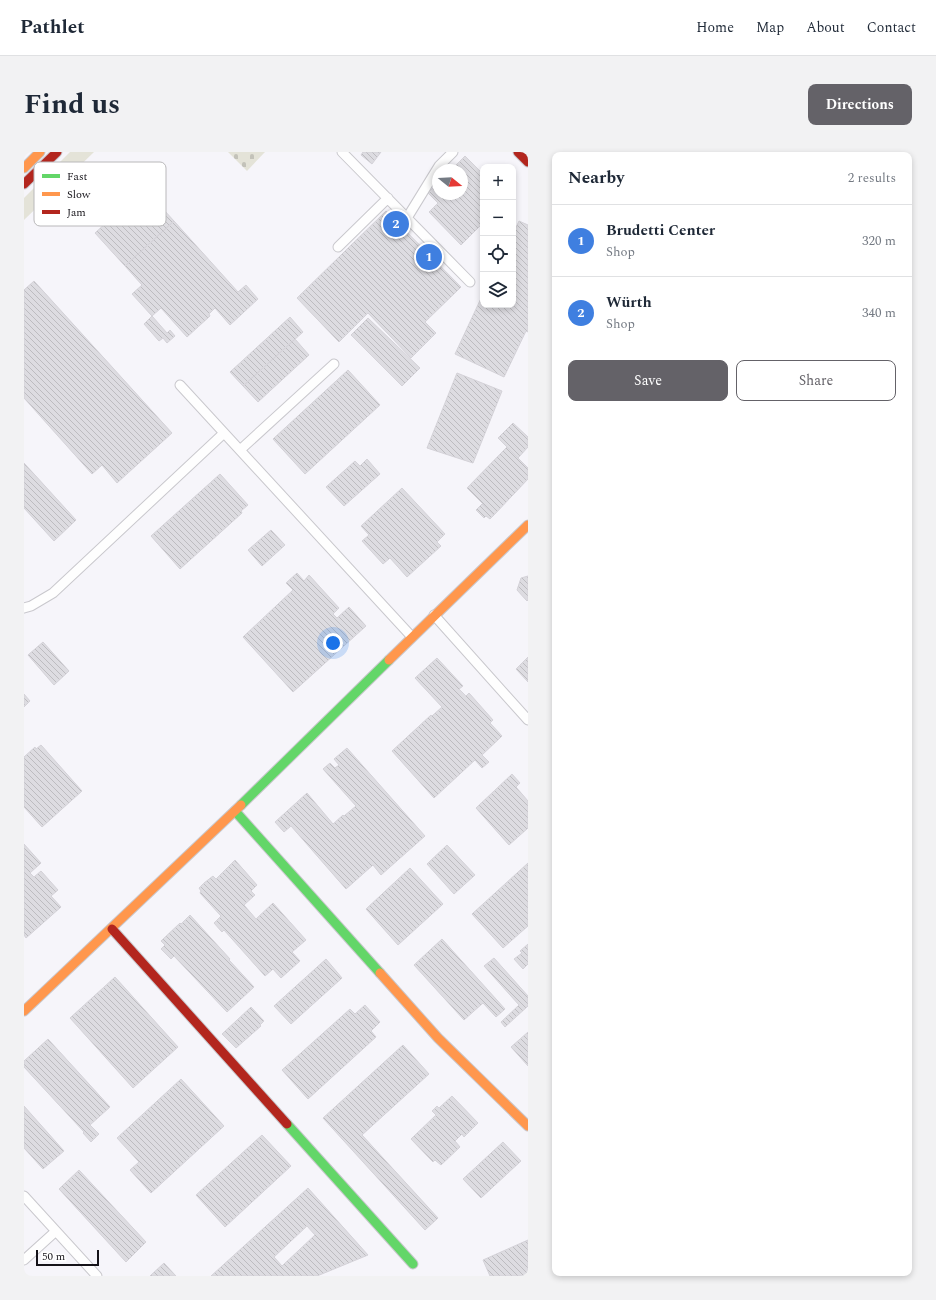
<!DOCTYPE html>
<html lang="en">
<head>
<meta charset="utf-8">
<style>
  body { margin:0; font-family:Spectral,serif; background:#f2f2f3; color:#1f2937 }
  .controls { position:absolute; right:12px; top:12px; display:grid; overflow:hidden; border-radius:8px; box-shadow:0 2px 6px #0003 }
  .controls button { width:36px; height:36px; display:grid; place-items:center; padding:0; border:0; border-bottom:1px solid #e0e1e3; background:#fff; color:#1f2937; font:20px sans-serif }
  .compass { position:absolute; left:408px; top:12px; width:36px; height:36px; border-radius:50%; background:#fff; box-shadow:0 2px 6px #0003; rotate:108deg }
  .scale { position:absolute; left:12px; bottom:10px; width:63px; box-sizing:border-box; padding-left:4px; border:2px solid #151319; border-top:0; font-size:11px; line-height:14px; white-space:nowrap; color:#151319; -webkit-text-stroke:3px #fff; paint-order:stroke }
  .you { position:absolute; left:309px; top:491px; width:14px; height:14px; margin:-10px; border:3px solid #fff; border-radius:50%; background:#1a73e8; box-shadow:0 0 0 6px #1a73e833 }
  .badge { display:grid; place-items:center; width:26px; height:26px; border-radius:50%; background:#646268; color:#fff; font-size:13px; font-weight:700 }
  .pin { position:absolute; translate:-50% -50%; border:2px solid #fff; box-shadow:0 1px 4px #0006 }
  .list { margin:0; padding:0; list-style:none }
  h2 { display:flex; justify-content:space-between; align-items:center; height:52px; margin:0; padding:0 16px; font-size:17px }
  h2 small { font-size:13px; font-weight:400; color:#747a83 }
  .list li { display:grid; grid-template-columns:26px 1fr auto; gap:12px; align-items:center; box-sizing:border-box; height:72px; padding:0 16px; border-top:1px solid #e0e1e3 }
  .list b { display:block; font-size:15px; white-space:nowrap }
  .list p { margin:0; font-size:13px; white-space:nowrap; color:#747a83 }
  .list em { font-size:13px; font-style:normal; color:#747a83 }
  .actions { display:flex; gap:8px; padding:12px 16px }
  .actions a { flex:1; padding:9px 0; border:1px solid #646268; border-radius:8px; text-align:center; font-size:14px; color:#646268 }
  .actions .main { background:#646268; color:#fff }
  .icon { flex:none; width:22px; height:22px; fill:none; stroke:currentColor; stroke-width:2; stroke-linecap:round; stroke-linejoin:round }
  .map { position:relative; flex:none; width:504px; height:1124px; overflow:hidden; border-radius:8px }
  header { display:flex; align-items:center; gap:24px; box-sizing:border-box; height:56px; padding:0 20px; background:#fff; border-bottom:1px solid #e0e1e3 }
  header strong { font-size:19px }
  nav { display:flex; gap:22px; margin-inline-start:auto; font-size:14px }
  .intro { display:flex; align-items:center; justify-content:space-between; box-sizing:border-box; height:96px; padding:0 24px }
  h1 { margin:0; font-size:28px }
  .button { padding:10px 18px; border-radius:8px; background:#646268; color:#fff; font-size:14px; font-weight:700 }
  main { display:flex; gap:24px; padding:0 24px }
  aside { flex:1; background:#fff; border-radius:8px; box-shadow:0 2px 6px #0003 }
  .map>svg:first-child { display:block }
</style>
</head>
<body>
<header>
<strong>Pathlet</strong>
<nav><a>Home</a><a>Map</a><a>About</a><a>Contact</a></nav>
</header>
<div class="intro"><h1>Find us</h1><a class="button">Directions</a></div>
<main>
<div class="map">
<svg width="504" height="1124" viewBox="0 0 504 1124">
  <defs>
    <pattern id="cemetery-stones" width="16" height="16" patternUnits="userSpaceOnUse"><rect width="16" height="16" fill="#e4e3d8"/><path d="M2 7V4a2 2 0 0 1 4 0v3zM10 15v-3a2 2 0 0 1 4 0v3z" fill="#c3c2b9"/></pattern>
    <pattern id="building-back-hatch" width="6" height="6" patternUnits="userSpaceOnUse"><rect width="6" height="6" fill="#dddce1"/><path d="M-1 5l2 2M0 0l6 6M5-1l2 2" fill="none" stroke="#bdbcc0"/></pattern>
  </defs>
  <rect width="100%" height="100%" fill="#f6f5fa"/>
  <path fill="#e4e3d8" d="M46,0h24l-70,68v-22z"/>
  <path fill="url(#cemetery-stones)" d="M204,0h37l-18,19z"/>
  <path fill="url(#building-back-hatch)" stroke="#d4d2d8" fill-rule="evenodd" d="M339,0h18l-9,12 -11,-9z
    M441,4l18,18v49l-22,22 -32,-33 9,-9 -10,-10 10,-10v11h24v-24h-11z
    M120,36l30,33 -49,45 -30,-33z
    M362,59l75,76 -36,35 11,11 -25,25 -43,-45 -29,29 -42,-44z
    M150,69l64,71 8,-7 12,14 -28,26 -15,-17 -6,6 1,2 -23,21 -26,-29 -9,8 -20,-22 10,-9 -17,-19z
    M495,69l9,4v107l-2,-1 -22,46 -49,-23 28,-60v11h30v-71z
    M10,129l138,152 -55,50 -15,-18 -10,9 -68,-76v-108z
    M128,164l15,17 3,-3 5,6 -8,7 -4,-5 -4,3 -15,-17z
    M266,165l13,15 -60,54 -13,-14z
    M344,166l52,50 -18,18 -51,-51z
    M271,187l14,16 -51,47 -15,-16z
    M324,218l32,35 -75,69 -32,-35z
    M433,221l45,18 -29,72 -46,-15z
    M489,271l15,14v10l-10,11 -20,-20z
    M483,295l21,21v11l-34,36 -27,-27z
    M343,307l13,15 -36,32 -18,-19 29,-26 5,5z
    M0,311l52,57 -22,21 -30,-33z
    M196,322l28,31 -7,6 1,2 -62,56 -29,-33z
    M378,336l43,46 -8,8 4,4 -34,31 -17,-19 -7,6 -21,-23 7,-6 -8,-9z
    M458,352l12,11 -4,4 -4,-3 -2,2 -8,-8z
    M247,378l14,15 -23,21 -14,-16z
    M273,421l7,8 5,-6 30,33 -6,6 4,4 12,-11 17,19 -73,66 -50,-55 50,-47 -7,-7z
    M504,424v24l-1,1 -10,-11 4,-12z
    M19,490l26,29 -15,14 -26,-30z
    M504,505v25l-12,-13z
    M413,506l26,28 -4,3 7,7 3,-3 24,27 -3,3 12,13 -20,19 7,7 -7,6 -7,-8 -41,38 -42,-47 39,-36 1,1 10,-9 -27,-29z
    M0,542l6,7 -6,6z
    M17,593l41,46 -40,36 -18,-20v-50l11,-10 1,2z
    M323,596l78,88 -44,39 -8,-10 -27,24 -55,-63 -7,6 -9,-10 32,-29 26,31 10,-9 1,1 12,-10 -33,-37 7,-6 5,5 4,-3 -5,-6z
    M488,622l8,9 -4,4 12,14v27l-19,17 -33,-37z
    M0,692l17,19 -11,10 4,4 7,-6 17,19 -7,6 10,11 -35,31 -2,-3z
    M423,693l28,30 -21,19 -27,-30z
    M211,708l22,25 -6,6 4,4 -11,10 12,14 17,-16 33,37 -14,12 8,9 -19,17 -8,-9 -8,7 -41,-46 -2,2 -8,-9 7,-7 -21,-23 1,-2 -2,-3 5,-5 9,-7 3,3z
    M504,711v63l-25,22 -31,-34z
    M386,716l33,36 -45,41 -32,-36z
    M166,763l40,44 -1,1 25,27 -27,25 -53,-56 -3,3 -10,-10 4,-4 -4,-4 19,-18 1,1z
    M418,787l63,70 -9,8 -13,-14 -19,17 -50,-55z
    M504,792v20l-5,5 -9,-10 8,-6 -2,-2z
    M470,806l34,38v10l-23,21 -4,-5 18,-17 -35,-39z
    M302,807l16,19 -51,46 -17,-18z
    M91,825l63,70 -45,41 -63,-70z
    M341,853l15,17 -9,9 5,6 -68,62 -26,-29 68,-61 5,5z
    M227,855l13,14 -4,4 1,1 -25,22 -14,-14z
    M504,880v34l-17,-19z
    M24,887l62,68 -20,18 9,9 -8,8 -8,-9 1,-1 -60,-65v-6z
    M379,893l26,29 -67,61 76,83 -13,12 -102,-112z
    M157,927l43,47 -73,67 -21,-23 9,-8 -22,-24z
    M428,944l26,27 -14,14 -2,-3 -7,7 5,6 -19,18 -6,-5 -2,2 -22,-23 25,-24 -4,-4 5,-5 2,2z
    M0,954l40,45 -21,18 -19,-21z
    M238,983l29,31 -66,61 -29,-32z
    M479,990l18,19 -40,37 -18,-19z
    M55,1018l67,72 -20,20 -67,-73z
    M284,1036l60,67 -51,21h-106zM283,1074l8,9 -33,31 -8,-9z
    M504,1088v36h-38l-7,-16z
    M140,1111l12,13h-26z"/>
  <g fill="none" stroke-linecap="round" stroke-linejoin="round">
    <defs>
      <path id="street" d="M318,0l128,130
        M383,66l32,-52 14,-14
        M314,95l50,-49
        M156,233l232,252
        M216,298l94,-86
        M0,456l7,-2 22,-13 171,-160
        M410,463l94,105
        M0,1044l73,80
        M0,1108l32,-29"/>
      <path id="fast" d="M217,653l148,-145
        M211,659l145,162
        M263,972l126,140"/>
      <path id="slow" d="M0,16l16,-16
        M365,508l139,-135
        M356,821l58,65 90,88
        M0,859l217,-206"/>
      <path id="jam" d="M494,0l10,10
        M0,32l33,-32
        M88,777l175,195"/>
    </defs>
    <use href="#street" stroke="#c9c8cd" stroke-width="11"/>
    <use href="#fast" stroke="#c9c8cd" stroke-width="11"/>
    <use href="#slow" stroke="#c9c8cd" stroke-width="11"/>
    <use href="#jam" stroke="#c9c8cd" stroke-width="11"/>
    <use href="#street" stroke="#fefefe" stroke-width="9"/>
    <use href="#fast" stroke="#63d668" stroke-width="9"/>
    <use href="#slow" stroke="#ff974d" stroke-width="9"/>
    <use href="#jam" stroke="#b3261e" stroke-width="9"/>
  </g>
  <rect x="10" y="10" width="132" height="64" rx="6" fill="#fff" stroke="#b9b8ba" stroke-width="1"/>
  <rect x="18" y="22" width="18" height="4" fill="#63d668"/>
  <rect x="18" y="40" width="18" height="4" fill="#ff974d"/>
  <rect x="18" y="58" width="18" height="4" fill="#b3261e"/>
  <g font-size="11" fill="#151319">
    <text x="43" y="28">Fast</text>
    <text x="43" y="46">Slow</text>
    <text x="43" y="64">Jam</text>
  </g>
</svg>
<div class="controls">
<button>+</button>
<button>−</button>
<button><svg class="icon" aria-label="locate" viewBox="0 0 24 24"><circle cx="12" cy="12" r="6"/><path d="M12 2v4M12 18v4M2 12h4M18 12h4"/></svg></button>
<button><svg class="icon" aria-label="layers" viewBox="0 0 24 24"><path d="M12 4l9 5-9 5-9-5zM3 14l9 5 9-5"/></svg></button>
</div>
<svg class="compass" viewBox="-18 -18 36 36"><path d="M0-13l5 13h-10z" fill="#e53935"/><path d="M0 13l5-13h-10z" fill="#747a83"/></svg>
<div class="scale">50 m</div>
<div class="you"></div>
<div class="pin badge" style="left:405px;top:105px;background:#3f7fe0">1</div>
<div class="pin badge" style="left:372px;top:72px;background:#3f7fe0">2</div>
</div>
<aside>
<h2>Nearby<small>2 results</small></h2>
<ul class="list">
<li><span class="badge" style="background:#3f7fe0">1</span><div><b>Brudetti Center</b><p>Shop</p></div><em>320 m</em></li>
<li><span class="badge" style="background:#3f7fe0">2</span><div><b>Würth</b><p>Shop</p></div><em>340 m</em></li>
</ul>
<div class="actions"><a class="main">Save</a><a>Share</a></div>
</aside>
</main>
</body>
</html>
